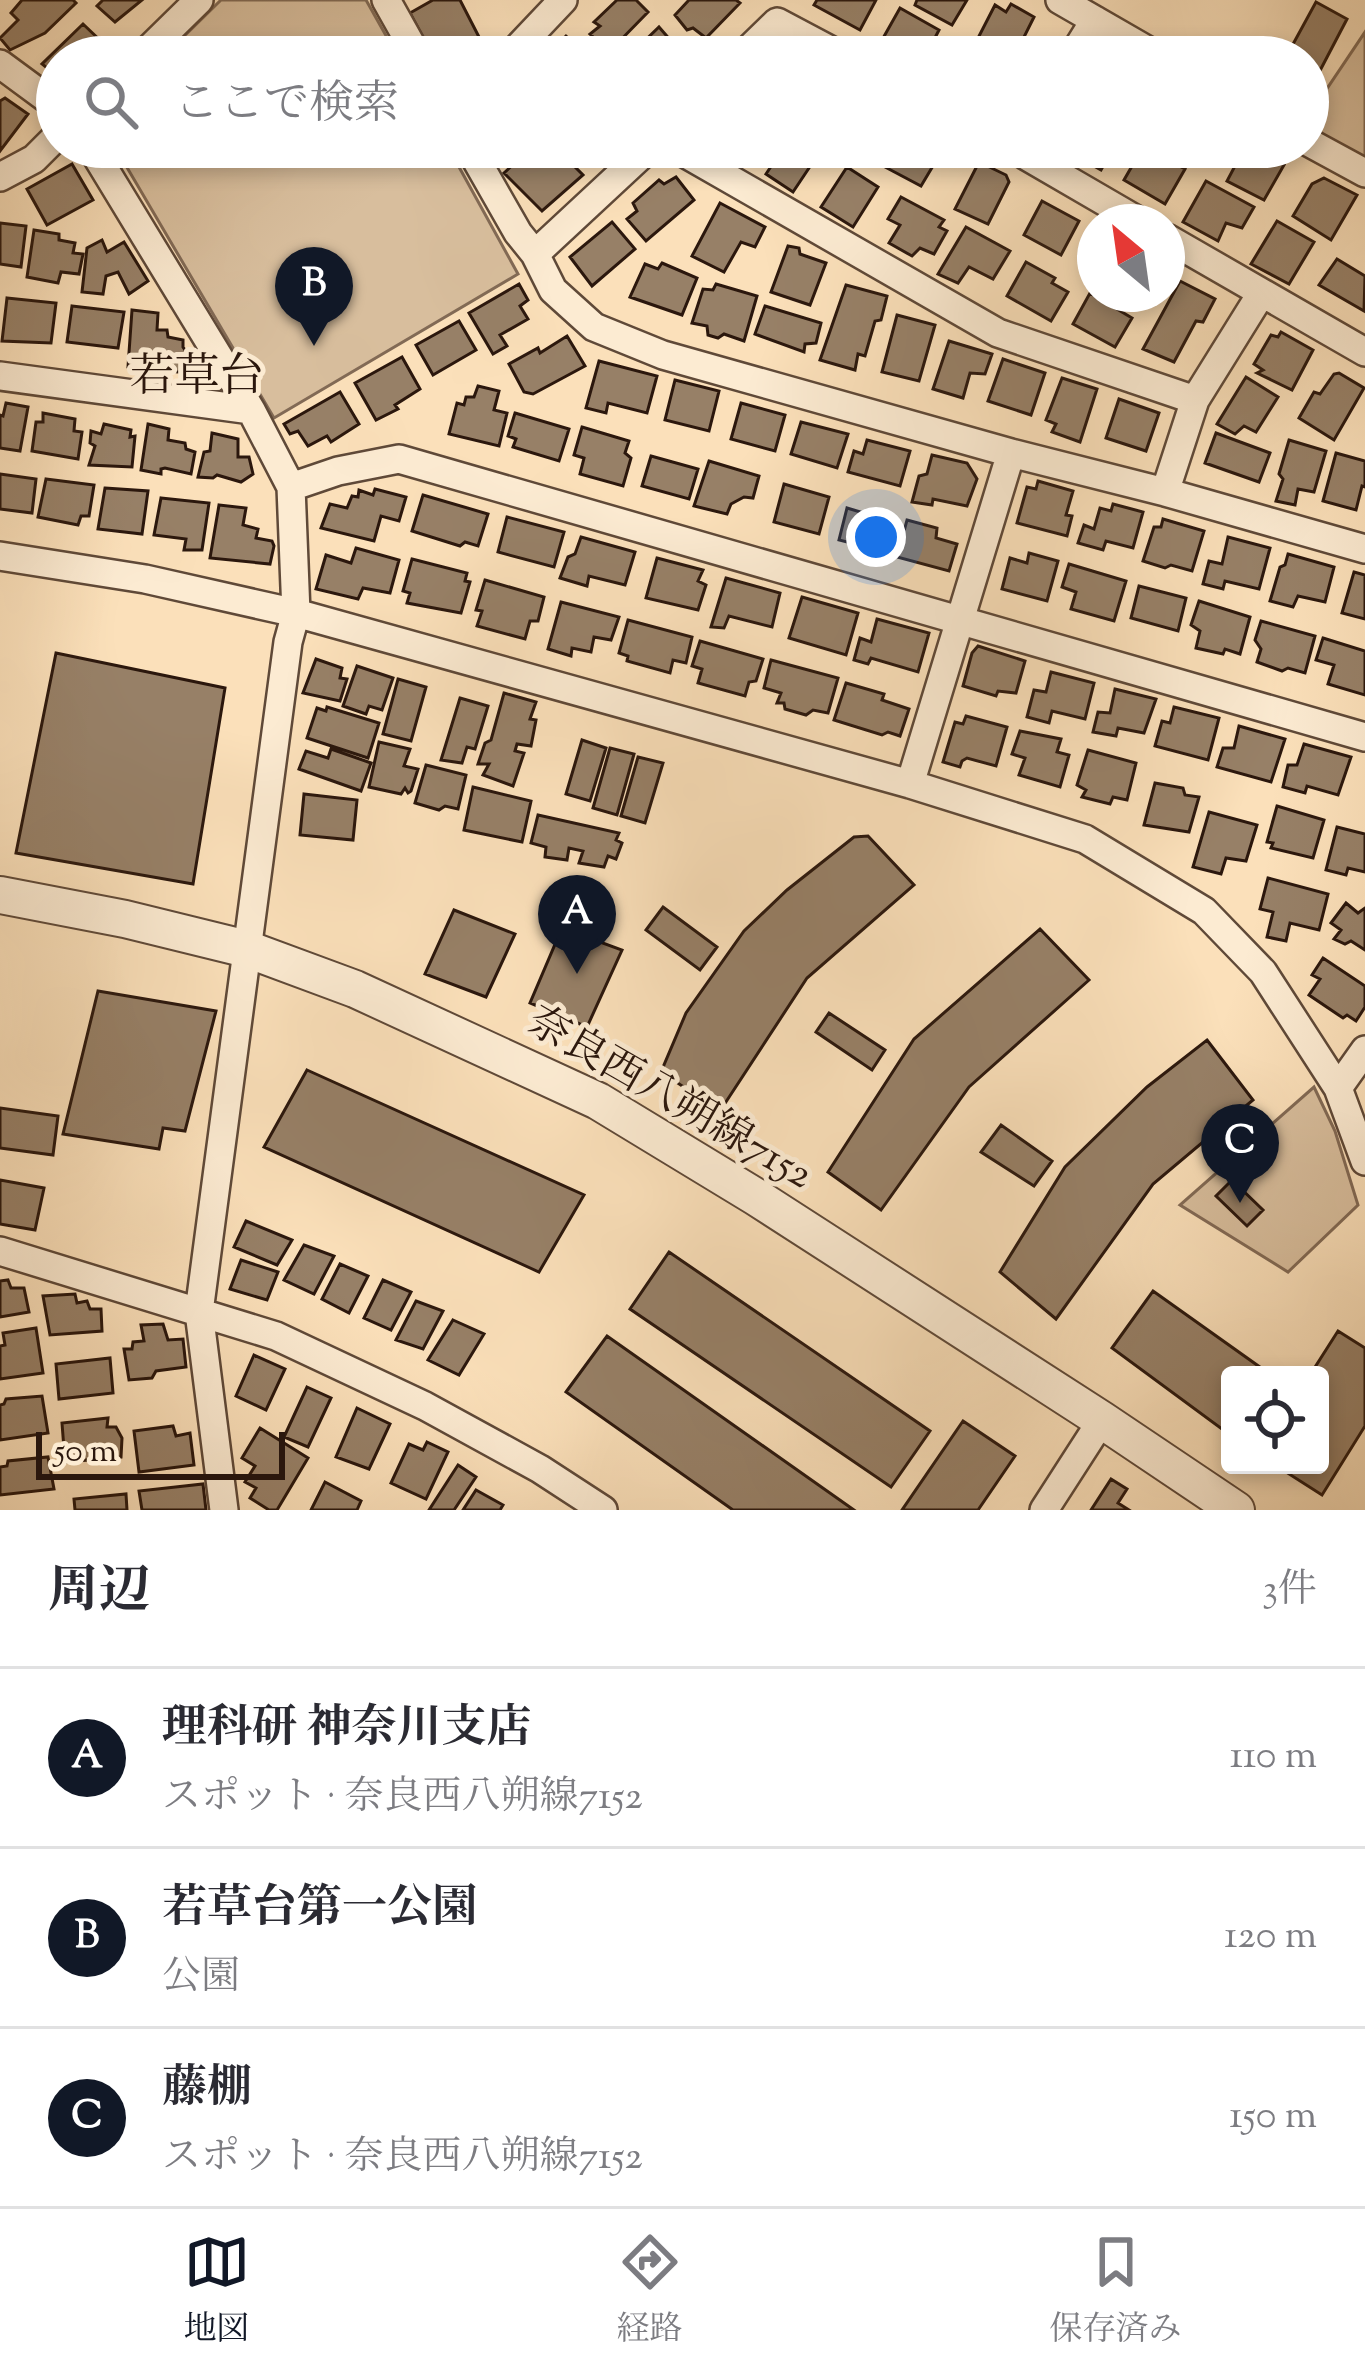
<!DOCTYPE html>
<html lang="ja">
<head>
<meta charset="utf-8">
<style>
  body { margin:0; font-family:"Sorts Mill Goudy","Noto Serif JP",serif; background:#f2f2f3; color:#2b2b33 }
  .controls { position:absolute; right:36px; bottom:36px; display:grid; overflow:hidden; border-radius:12px; box-shadow:0 6px 18px #0003 }
  .controls button { width:108px; height:108px; display:grid; place-items:center; padding:0; border:0; border-bottom:3px solid #e1e1e2; background:#fff; color:#2b2b33; font:60px sans-serif }
  .compass { position:absolute; left:1077px; top:204px; width:108px; height:108px; border-radius:50%; background:#fff; box-shadow:0 6px 18px #0003; rotate:331deg }
  .scale { position:absolute; left:36px; bottom:30px; width:249px; box-sizing:border-box; padding-left:12px; border:6px solid #2b170d; border-top:0; font-size:33px; line-height:42px; white-space:nowrap; color:#2b170d; -webkit-text-stroke:9px #fcebd2; paint-order:stroke }
  .you { position:absolute; left:876px; top:537px; width:42px; height:42px; margin:-30px; border:9px solid #fff; border-radius:50%; background:#1a73e8; box-shadow:0 0 0 18px #1a73e833 }
  .badge { display:grid; place-items:center; width:78px; height:78px; border-radius:50%; background:#111827; color:#fff; font-size:39px; font-weight:700 }
  .pin { position:absolute; translate:-50% -99px; filter:drop-shadow(0 3px 6px #0008) }
  .pin::after { content:''; position:absolute; top:63px; width:42px; height:36px; background:inherit; clip-path:polygon(0 0,100% 0,50% 100%) }
  .list { margin:0; padding:0; list-style:none }
  h2 { display:flex; justify-content:space-between; align-items:center; height:156px; margin:0; padding:0 48px; font-size:51px }
  h2 small { font-size:39px; font-weight:400; color:#7c7c81 }
  .list li { display:grid; grid-template-columns:78px 1fr auto; gap:36px; align-items:center; box-sizing:border-box; height:180px; padding:0 48px; border-top:3px solid #e1e1e2 }
  .list b { display:block; font-size:45px; white-space:nowrap }
  .list p { margin:0; font-size:39px; white-space:nowrap; color:#7c7c81 }
  .list em { font-size:39px; font-style:normal; color:#7c7c81 }
  .icon { flex:none; width:66px; height:66px; fill:none; stroke:currentColor; stroke-width:2; stroke-linecap:round; stroke-linejoin:round }
  .map { position:relative; flex:none; width:1365px; height:1510px; overflow:hidden }
  .search { position:absolute; background:#fff; box-shadow:0 6px 18px #0003; left:36px; right:36px; top:36px; height:132px; display:flex; align-items:center; gap:30px; box-sizing:border-box; padding:0 42px; border-radius:66px; color:#7c7c81; font-size:45px }
  .sheet { height:696px; background:#fff }
  nav { display:flex; justify-content:space-around; align-items:center; box-sizing:border-box; height:168px; border-top:3px solid #e1e1e2; background:#fff; font-size:33px; color:#7c7c81 }
  nav a { display:grid; justify-items:center; gap:6px }
  nav .on { color:#111827 }
  .map>svg:first-child { display:block }
</style>
</head>
<body>
<div class="map">
<svg width="1365" height="1510" viewBox="0 0 1365 1510">
  <rect width="100%" height="100%" fill="#fbe0ba"/>
  <filter id="stains"><feTurbulence type="fractalNoise" baseFrequency=".00167" numOctaves="4"/><feColorMatrix values="0 0 0 0 .2 0 0 0 0 .09 0 0 0 0 .02 0 0 0 .5 -.17"/></filter>
  <radialGradient id="worn" r=".72"><stop offset=".6" stop-color="#630" stop-opacity="0"/><stop offset="1" stop-color="#630" stop-opacity=".3"/></radialGradient>
  <path fill="#d8be9d" stroke="#826a55" stroke-width="3" d="M221,0h145l32,57h-235z
    M1365,32v142l-57,-32v-25z
    M115,147h333l70,127 -244,144z
    M1314,1087l21,44 23,74 -70,67 -108,-67z"/>
  <path fill="#978067" stroke="#2b170d" stroke-width="3" d="M22,0h51l3,3 -31,30 -35,17 -10,-12 18,-18 -7,-7z
    M103,0h39l-27,22 -18,-16z
    M433,0h27l19,37 -23,14 -6,-11 -20,11 -20,-38z
    M617,0h19l12,12 -39,40 -19,-18 10,-8 -6,-4z
    M689,0h47l4,3 -34,35 -13,-10 -6,2 -12,-15z
    M817,0h59l-16,30 -46,-25z
    M917,0h50l-15,25 -37,-20z
    M1316,2l31,17 -33,63 -6,-4v-21h-22z
    M1011,4l23,13 -20,40 -36,-19 17,-33 11,7z
    M900,8l39,22 -14,27h-15l-28,-17z
    M83,24l23,22 -12,11h-37v19l-15,-12z
    M659,27l26,30h-57z
    M566,36l23,21h-44z
    M5,98l23,16 -28,37v-50z
    M532,147h23l28,28 -41,36 -38,-38z
    M771,147h52l-30,45 -27,-18 14,-21z
    M896,147h43l4,2 -22,37 -36,-19z
    M1060,147h65l-3,6 -10,-3 -11,20z
    M1143,147l42,22 -20,35 -41,-24z
    M1170,147h47l-11,19z
    M1245,147l39,18 -20,35 -37,-19z
    M979,162l27,13 3,7 -21,42 -33,-15z
    M72,164l21,36 -46,25 -20,-36z
    M847,167l31,20 -25,40 -32,-20z
    M676,177l18,23 -48,41 -19,-22 10,-8 -4,-8 26,-23 5,4z
    M1324,178l33,17 -26,45 -38,-24 19,-32z
    M1206,181l48,26 -12,21 -16,-5 -8,18 -35,-19z
    M901,197l43,23 -5,7 8,4 -13,23 -14,-6 -8,8 -23,-13 11,-18 -12,-6z
    M1042,201l37,20 -18,34 -37,-20z
    M720,203l45,24 -10,20 -14,-5 -17,30 -32,-16z
    M1277,221l37,21 -25,42 -38,-20z
    M612,222l23,27 -43,37 -22,-29z
    M0,223l26,3 -5,41 -21,-3z
    M966,227l44,24 -17,28 -24,-12 -11,16 -20,-9z
    M34,230l25,4v6l16,3 -2,10 10,1 -4,20 -18,-2 -3,11 -31,-6z
    M102,240l5,12 17,-10 24,39 -19,13 -11,-22 -12,4 -3,18 -21,-2 5,-44z
    M788,246l11,2 1,6 26,9 -16,42 -39,-13z
    M1337,259l28,17 -1,35 -45,-26z
    M1026,262l29,16 -3,5 16,9 -17,29 -44,-25z
    M662,263l35,15 -15,37 -52,-18 15,-33 13,5z
    M1180,281l35,18 -12,23 -7,-1 -22,41 -31,-13z
    M519,284l9,16 -8,6 8,13 -28,16 7,11 -14,8 -24,-41z
    M716,284l41,12 -13,45 -20,-7 -6,4 -10,-3 -1,-9 -15,-3 11,-34 10,1z
    M846,285l41,11 -6,24 -6,1 -10,35 -7,-2 -3,16 -35,-10z
    M1090,293l42,25 -17,29 -42,-23z
    M7,298l49,5 -5,40 -49,-2z
    M72,306l52,6 -6,36 -51,-6z
    M765,306l56,17 -5,20 -11,1 -1,8 -49,-18z
    M132,310l26,3 -1,17h10l1,7 15,3v7l10,15 -6,11 -59,-6z
    M897,315l38,10 -16,56 -37,-9z
    M459,321l17,29 -43,25 -17,-30z
    M1281,332l32,18 -21,40 -35,-17 6,-3 -9,-6 17,-29 7,2z
    M567,336l18,30 -52,28 -9,-2 -15,-28 29,-16 2,5z
    M949,341l43,13 -7,20 -15,-1 -7,25 -30,-9z
    M402,357l18,32 -25,16 3,4 -22,11 -21,-37z
    M1003,359l42,14 -14,42 -43,-14z
    M599,361l58,15 -10,37 -39,-10 -2,10 -20,-5z
    M1339,373l25,15 -30,52 -35,-22 15,-26 6,2 14,-20z
    M1246,377l32,20 -22,35 -12,-6 -9,8 -18,-10z
    M1062,378l35,11 -17,53 -28,-10 4,-8 -10,-4z
    M675,380l44,11 -10,40 -44,-11z
    M478,386l21,5 -5,19 13,3 -8,33 -50,-12 8,-31 7,2 2,-8h8z
    M340,392l19,32 -28,18 -4,-6 -19,10 -10,-15 -8,3 -6,-10z
    M1119,399l40,14 -13,38 -40,-13z
    M6,403l22,4 -8,44 -20,-3v-33l3,1z
    M741,403l44,12 -10,36 -44,-12z
    M43,413l32,6 -1,12 8,1 -4,27 -46,-8 4,-29h7z
    M515,413l54,16 -10,32 -46,-14 3,-8 -8,-3z
    M801,422l47,12 -11,34 -46,-14z
    M104,424l27,6 -1,7 5,-1 -3,31 -43,-2 6,-19 -5,-3 1,-12 10,3z
    M148,424l21,5 -1,11 17,3 1,6 9,3 -4,22 -26,-6 -4,1v5l-20,-4z
    M582,427l47,14 -4,12 6,5 -8,28 -43,-12 4,-16 -10,-3z
    M212,433l26,6v18h11l4,17 -12,8 -24,-7 -4,3 -15,-1 6,-25 6,-1z
    M1216,433l54,20 -11,29 -54,-19z
    M867,440l43,11 -10,35 -52,-14 6,-21 9,3z
    M1289,440l37,11 -12,41 -16,-3 -3,16 -19,-4 7,-22 -4,-5z
    M1336,453l29,8v26l-3,-1 -6,24 -33,-9z
    M932,455l35,8 10,16 -10,27 -34,-7 -1,6 -20,-3 7,-26 8,-2z
    M651,456l47,13 -9,30 -47,-13z
    M709,461l50,15 -6,22 -9,-1 -13,7 -4,10 -33,-8z
    M0,474l36,5 -4,34 -32,-4z
    M46,479l48,6 -5,31h-8l-3,9 -40,-8z
    M1038,481l35,10 -7,24 6,1 -5,20 -50,-13 10,-36 9,2z
    M784,484l45,13 -10,37 -45,-12z
    M105,488l43,3 -6,43 -44,-5z
    M375,489l31,8 -7,24 -18,-5 -7,25 -53,-13 9,-24 17,4 5,-12 6,1 1,-7 14,5z
    M423,495l65,19 -10,32 -13,-4 -5,4 -48,-15z
    M161,498l48,5 -7,47h-18l2,-11 -32,-4z
    M1113,504l30,8 -10,36 -27,-7 -3,9 -25,-7 6,-18 10,4 6,-21 11,3z
    M219,505l27,3 -3,17 15,4 -2,9 16,3 2,5 -4,18 -60,-6z
    M847,508l44,13 -9,30 -43,-11z
    M507,517l57,15 -10,35 -56,-15z
    M1163,519l41,12 -12,40 -21,-6 -6,3 -22,-7 11,-34h7z
    M907,520l30,8 -1,10 21,6 -8,27 -52,-14z
    M581,537l54,15 -10,33 -36,-9 -2,10 -27,-8 8,-21 7,-3z
    M1228,537l42,11 -11,41 -34,-8 -2,8 -20,-5 6,-23 13,3z
    M356,548l43,12 -9,33 -27,-5 -5,11 -42,-10 10,-34 25,8z
    M1029,553l29,8 -11,40 -45,-12 8,-31 17,5z
    M1288,554l46,13 -9,35 -27,-6 -5,11 -23,-6 10,-34 5,-2z
    M657,558l46,12 -5,11 8,4 -8,25 -52,-12z
    M412,559l55,14 -2,8 5,1 -9,31 -54,-10 3,-10 -7,-2z
    M1069,564l57,17 -12,40 -43,-12 5,-17 -14,-5z
    M1354,572l11,3v44l-23,-6z
    M726,578l54,15 -8,34 -43,-11 -5,12 -13,-1z
    M485,580l59,17 -6,24h-8l-5,18 -48,-13 5,-15 -6,-1z
    M1139,586l47,12 -8,33 -47,-13z
    M802,597l56,16 -12,42 -57,-17z
    M1199,601l51,16 -10,37 -15,-5 -2,5 -27,-6 4,-17 -9,-6z
    M561,602l58,15 -8,23 -17,-3 -3,15 -19,-4 -1,8 -23,-7z
    M877,619l52,14 -11,39 -47,-14 -3,6 -14,-4 6,-22 11,4z
    M628,620l64,17 -6,26 -13,-3 -3,13 -43,-12 1,-5 -9,-3z
    M1261,621l54,15 -10,37 -17,-5 -6,3 -25,-9 4,-13 -6,-9z
    M1323,638l42,13v44l-37,-11 6,-19 -18,-5z
    M700,641l63,18 -7,22 -7,1 -4,14 -47,-13 4,-14 -10,-3z
    M978,646l47,15 -9,32 -18,-2 -2,5 -33,-10 9,-33z
    M56,653l169,35 -32,196 -177,-31z
    M316,659l26,9 -2,10 7,1 -7,22 -37,-8z
    M771,660l67,18 -10,35 -15,-3 -7,5 -21,-6 -1,-6h-7l4,-10 -17,-5z
    M357,666l36,12 -11,32 -13,-4 -3,8 -23,-8z
    M1051,672l43,11 -9,36 -33,-8 -3,12 -22,-6 7,-27 12,2z
    M398,679l28,8 -15,54 -28,-7z
    M846,683l38,11 -2,6 27,9 -9,27 -12,-4 -6,3 -48,-15z
    M1115,689l41,10 -12,34 -26,-5 -2,8 -23,-4 5,-20 12,1z
    M504,693l32,9 -6,17 6,1 -5,26 -14,-2 -2,7 9,2 -11,33 -30,-11 6,-11h-11l7,-21 6,-3z
    M460,698l28,8 -13,43 -8,-2 -5,16 -21,-3z
    M327,707l52,16 -11,35 -61,-20 10,-30 9,3z
    M1174,707l45,11 -11,42 -53,-14 7,-25 8,2z
    M966,716l41,11 -11,39 -29,-8 -5,3 -2,6 -17,-5 12,-40 8,2z
    M1239,726l46,13 -14,43 -54,-15 6,-19h11z
    M1020,731l41,8 -4,13 12,3 -9,32 -41,-12 6,-17 -13,-4z
    M582,740l24,8 -16,53 -24,-7z
    M379,742l31,7 -6,17 14,3 -7,22 -3,2 -3,-5 -4,6 -32,-7z
    M1304,744l47,13 -13,38 -31,-9 -2,7 -22,-6 5,-22h9z
    M610,748l24,6 -17,61 -24,-7z
    M331,749l40,14 -10,28 -62,-22 7,-18 22,7z
    M1088,750l48,13 -9,37 -14,-3 -3,7 -28,-7 4,-7 -9,-5z
    M638,757l25,6 -18,60 -24,-7z
    M426,765l40,10 -8,34 -13,-3 -6,4 -24,-7z
    M1155,783l28,5 2,7 14,2 -10,35 -45,-7z
    M473,787l58,14 -9,41 -58,-12z
    M304,794l53,6 -4,40 -53,-5z
    M1277,806l47,14 -11,38 -42,-10 2,-5 -6,-1z
    M1209,812l48,13 -11,36 -20,-3 -5,16 -28,-7z
    M538,815l81,18 -3,7 6,3 -6,16 -8,-3 -4,11 -25,-4 4,-12 -14,-3 -2,12 -22,-3 1,-10 -15,-4z
    M1337,827l28,7v38l-17,-4 -2,7 -20,-5z
    M868,836l46,49 -107,93 -87,133 -59,-39 25,-59 58,-82 43,-41 67,-53z
    M1268,878l60,16 -9,36 -29,-7 -4,18 -19,-4 6,-25 -13,-3z
    M1346,903l12,10 7,-5v42l-14,-9 -6,3 -11,-5 7,-9 -10,-7z
    M663,907l54,40 -17,23 -54,-40z
    M454,910l61,24 -29,63 -61,-23z
    M562,928l60,22 -35,77 -57,-24z
    M1040,929l49,51 -120,107 -88,123 -53,-38 86,-133z
    M1323,958l42,28v21l-9,14 -9,-6 -4,3 -34,-23 11,-16 -8,-4z
    M98,991l118,20 -31,120 -22,-3 -4,21 -96,-15z
    M829,1013l56,37 -13,20 -56,-38z
    M1207,1040l46,60 -100,84 -97,135 -56,-47 65,-105 82,-80z
    M307,1070l277,125 -45,77 -275,-125z
    M0,1108l58,8 -5,39 -53,-7z
    M1001,1125l51,36 -18,25 -53,-34z
    M0,1180l44,8 -9,42 -35,-6z
    M1232,1180l31,30 -16,16 -31,-30z
    M246,1221l46,19 -15,25 -43,-18z
    M304,1245l30,11 -20,38 -30,-14z
    M669,1252l261,179 -39,56 -261,-178z
    M241,1260l37,12 -11,28 -37,-11z
    M340,1264l28,12 -19,37 -27,-14z
    M8,1280l3,8h13l5,24 -29,5v-36z
    M383,1280l28,12 -20,38 -27,-12z
    M1153,1291l118,84h-41v52l-4,5 -114,-84z
    M75,1294l2,9 10,-2 3,8h11l1,22 -52,4 -7,-39z
    M416,1301l27,10 -20,38 -27,-9z
    M453,1320l31,14 -25,41 -31,-15z
    M163,1324l5,16 15,-1 3,28 -30,4 -4,7 -23,2 -5,-31h8l1,-7 11,-1 -3,-16z
    M36,1328l7,45 -43,6v-33l5,-1 -2,-12z
    M1338,1331l27,17v78l-43,69 -47,-30h45v-90h-10z
    M607,1336l247,174h-121l-167,-118z
    M254,1355l31,14 -19,41 -30,-14z
    M110,1358l3,35 -54,6 -3,-35z
    M307,1387l24,11 -23,49 -24,-10z
    M42,1396l6,37 -48,7v-35l4,-1 2,-5z
    M357,1408l33,16 -21,45 -33,-12z
    M108,1418l-1,9h9l6,11 -1,19 -56,5 -3,-39z
    M963,1421l52,35 -37,54h-76z
    M173,1426l3,10 14,-3 4,32 -55,7 -5,-41z
    M260,1428l48,30 -31,52h-8l-19,-12 6,-10 -11,-6 10,-16 -13,-8z
    M427,1442l21,10 -22,47 -35,-16 18,-39 14,6z
    M48,1457l6,32 -54,6v-28l7,-1 1,-5z
    M458,1465l18,12 -22,33h-25z
    M1111,1479l16,10 -9,14 11,7h-38z
    M325,1482l36,19 -4,9h-46z
    M203,1484l3,26h-64l-3,-19z
    M476,1490l27,15 -3,5h-37z
    M126,1494l1,16h-52l-1,-11z"/>
  <g fill="none" stroke-linecap="round" stroke-linejoin="round">
    <defs>
      <path id="minor" d="M386,0l32,57
        M1060,0l99,57
        M141,57l58,-57
        M509,57l54,-57
        M741,57l36,-35 66,35
        M1072,57l23,-37
        M0,64l57,42
        M1308,142l57,31
        M91,147l160,263 40,77 5,126 -8,29 -89,670 25,198
        M469,147l49,86 17,21 18,36 41,37 69,28 348,98 154,39 200,57
        M674,147l324,186 197,67
        M1011,147l129,75
        M0,177l34,-18 23,-23
        M1167,238l198,114
        M535,254l115,-107
        M0,376l251,34
        M291,487l47,-16 61,-12 966,278
        M1165,492l30,-92 66,-106
        M0,556l145,23 151,34 614,171 175,55 119,72 59,61 75,116 27,73
        M910,784l101,-331
        M1338,1088l27,-38
        M0,1251l276,85 149,70 115,63 63,41
        M1044,1510l58,-90"/>
      <path id="tertiary" d="M0,895l125,24 122,30 108,40 243,112 158,96 346,223 134,90"/>
    </defs>
    <use href="#minor" stroke="#5f4938" stroke-width="32"/>
    <use href="#tertiary" stroke="#5f4938" stroke-width="40"/>
    <use href="#minor" stroke="#fcebd2" stroke-width="27"/>
    <use href="#tertiary" stroke="#fcebd2" stroke-width="36"/>
  </g>
  <g text-anchor="middle" dominant-baseline="central" stroke-width="10" stroke-linejoin="round" paint-order="stroke">
    <g font-size="42" fill="#2b170d" stroke="#fcebd2">
      <text transform="translate(669 1100) rotate(30)">奈良西八朔線7152</text>
    </g>
    <g font-size="45" fill="#2b170d" stroke="#fcebd2">
      <text x="197" y="379">若草台</text>
    </g>
  </g>
  <rect width="100%" height="100%" filter="url(#stains)"/>
  <rect width="100%" height="100%" fill="url(#worn)"/>
</svg>
<div class="controls">
<button><svg class="icon" aria-label="locate" viewBox="0 0 24 24"><circle cx="12" cy="12" r="6"/><path d="M12 2v4M12 18v4M2 12h4M18 12h4"/></svg></button>
</div>
<svg class="compass" viewBox="-18 -18 36 36"><path d="M0-13l5 13h-10z" fill="#e53935"/><path d="M0 13l5-13h-10z" fill="#7c7c81"/></svg>
<div class="scale">50 m</div>
<div class="you"></div>
<div class="pin badge" style="left:577px;top:974px">A</div>
<div class="pin badge" style="left:314px;top:346px">B</div>
<div class="pin badge" style="left:1240px;top:1203px">C</div>
<div class="search"><svg class="icon" aria-label="search" viewBox="0 0 24 24"><circle cx="10" cy="10" r="6"/><path d="M15 15l6 6"/></svg>ここで検索</div>
</div>
<section class="sheet">
<h2>周辺<small>3件</small></h2>
<ul class="list">
<li><span class="badge">A</span><div><b>理科研 神奈川支店</b><p>スポット · 奈良西八朔線7152</p></div><em>110 m</em></li>
<li><span class="badge">B</span><div><b>若草台第一公園</b><p>公園</p></div><em>120 m</em></li>
<li><span class="badge">C</span><div><b>藤棚</b><p>スポット · 奈良西八朔線7152</p></div><em>150 m</em></li>
</ul>
</section>
<nav>
<a class="on"><svg class="icon" aria-label="map" viewBox="0 0 24 24"><path d="M3 6l6-2 6 2 6-2v14l-6 2-6-2-6 2zM9 4v14M15 6v14"/></svg>地図</a>
<a><svg class="icon" aria-label="directions" viewBox="0 0 24 24"><path d="M12 3l9 9-9 9-9-9zM9 14v-3h6M13 9l2 2-2 2"/></svg>経路</a>
<a><svg class="icon" aria-label="saved" viewBox="0 0 24 24"><path d="M7 4h10v16l-5-4-5 4z"/></svg>保存済み</a>
</nav>
</body>
</html>
